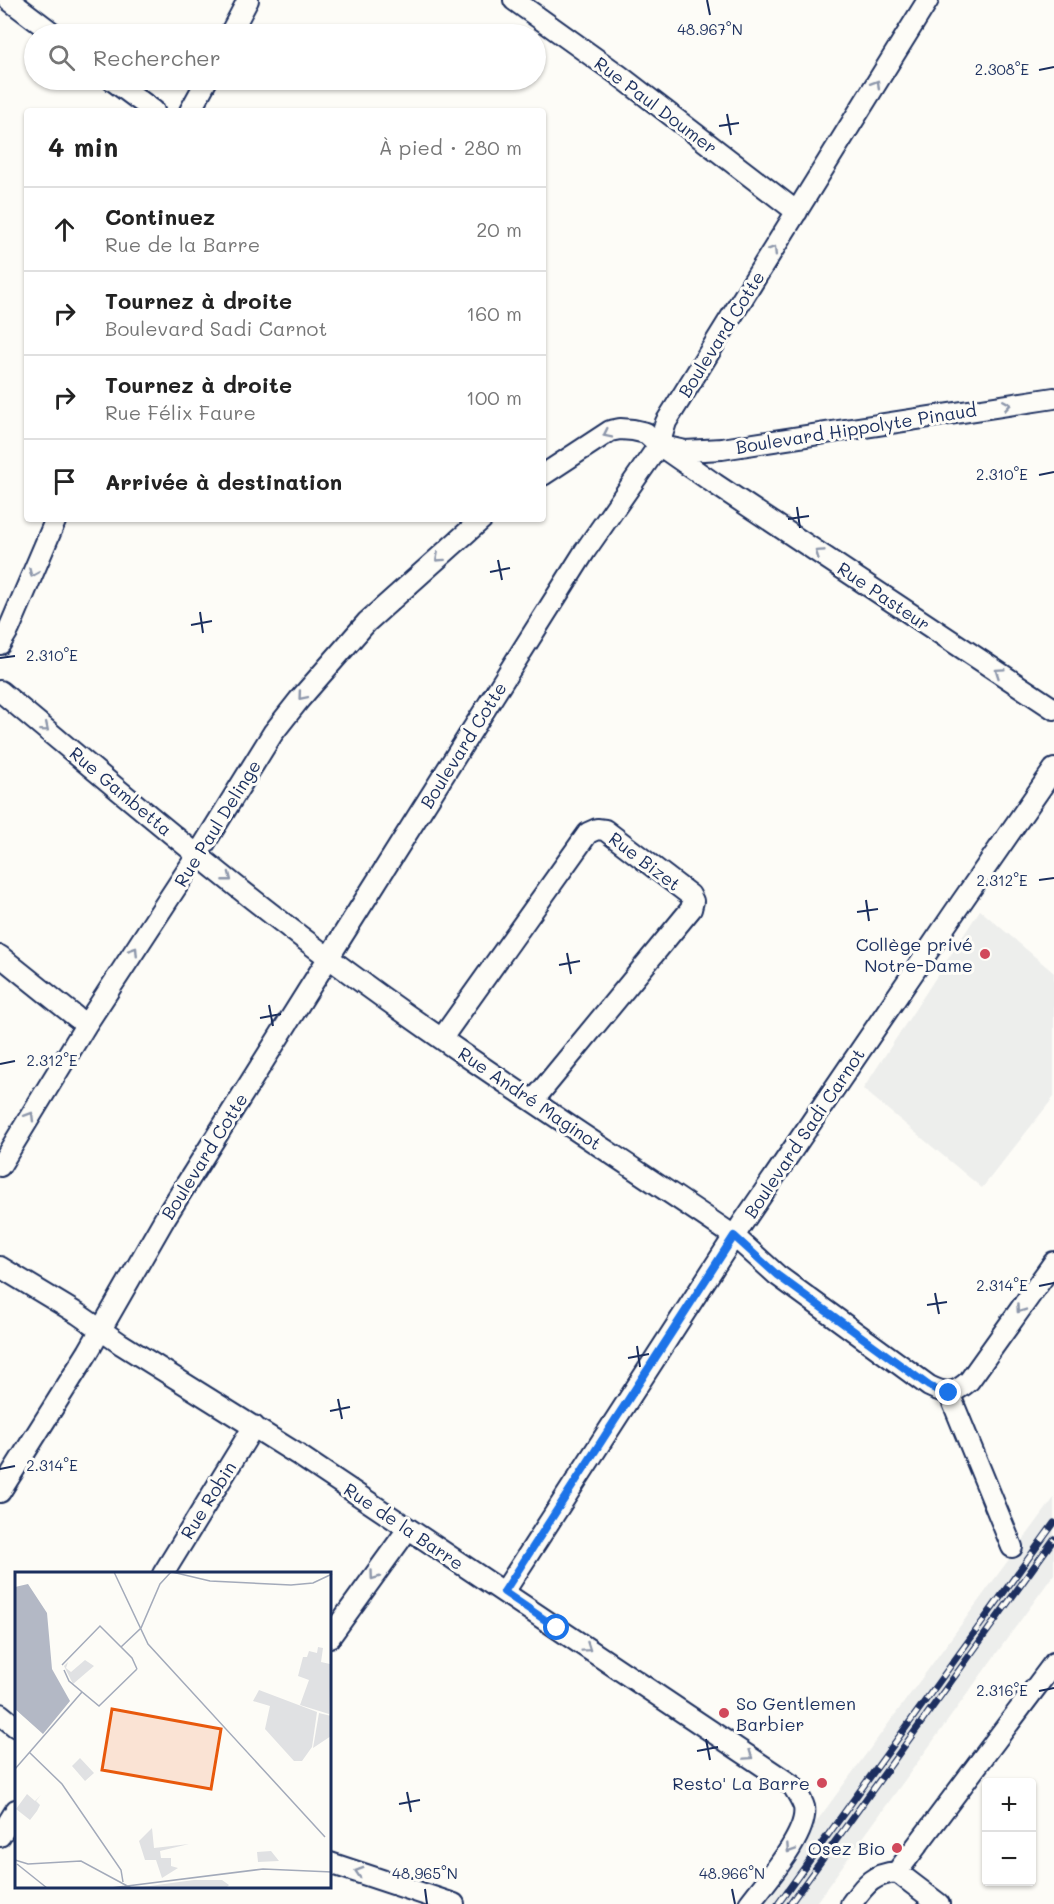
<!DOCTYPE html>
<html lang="fr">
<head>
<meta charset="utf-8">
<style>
  body { margin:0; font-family:Mali,sans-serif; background:#f2f2f2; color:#222 }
  .controls { position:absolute; right:18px; bottom:18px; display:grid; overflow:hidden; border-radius:6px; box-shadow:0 2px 4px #0004 }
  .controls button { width:54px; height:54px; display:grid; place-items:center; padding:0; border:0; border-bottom:2px solid #e0e0e0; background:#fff; color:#222; font:30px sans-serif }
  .stop { position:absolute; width:18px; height:18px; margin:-14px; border:4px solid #1a73e8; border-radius:50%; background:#fff }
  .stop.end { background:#1a73e8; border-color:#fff; box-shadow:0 2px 6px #0008 }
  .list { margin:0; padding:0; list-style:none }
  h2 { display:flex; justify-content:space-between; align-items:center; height:78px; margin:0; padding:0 24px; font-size:26px }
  h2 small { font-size:20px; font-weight:400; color:#767676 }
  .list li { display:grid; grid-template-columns:39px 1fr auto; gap:18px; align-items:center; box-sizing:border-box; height:84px; padding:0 24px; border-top:2px solid #e0e0e0 }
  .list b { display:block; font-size:22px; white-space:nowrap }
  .list p { margin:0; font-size:20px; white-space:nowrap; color:#767676 }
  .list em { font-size:20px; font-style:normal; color:#767676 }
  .icon { flex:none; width:33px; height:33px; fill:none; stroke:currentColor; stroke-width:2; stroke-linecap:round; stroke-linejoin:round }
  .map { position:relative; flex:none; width:1054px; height:1904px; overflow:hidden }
  .search { position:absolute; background:#fff; box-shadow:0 2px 4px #0004; left:24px; top:24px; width:522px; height:66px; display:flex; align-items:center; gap:15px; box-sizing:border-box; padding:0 21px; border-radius:33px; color:#767676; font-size:22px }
  .panel { position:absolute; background:#fff; box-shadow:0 2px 4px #0004; left:24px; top:108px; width:522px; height:414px; border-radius:6px }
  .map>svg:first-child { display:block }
</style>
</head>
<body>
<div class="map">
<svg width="1054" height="1904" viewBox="0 0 1054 1904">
  <rect width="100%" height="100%" fill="#fdfcf7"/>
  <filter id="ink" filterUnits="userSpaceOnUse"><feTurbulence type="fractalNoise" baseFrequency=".0167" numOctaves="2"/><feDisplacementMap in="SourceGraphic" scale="12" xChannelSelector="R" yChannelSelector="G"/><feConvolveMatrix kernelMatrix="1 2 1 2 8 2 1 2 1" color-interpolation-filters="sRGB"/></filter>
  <g filter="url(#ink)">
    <path fill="#edeeec" d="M980,910l74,63v124l-72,91 -119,-99z
      M1054,1498v76l-239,330h-59z"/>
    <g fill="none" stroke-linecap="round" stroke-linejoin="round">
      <defs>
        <path id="minor" d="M9,0l45,34
          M514,0l106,76 177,136
          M230,34l18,-34
          M112,80l42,31
          M190,111l17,-31
          M667,447l18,4 37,-2 332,-51
          M543,475l67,-44 10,-2 13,1 13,3 13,12 56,39 339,225
          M0,644l9,-15 47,-110
          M0,691c107,89 213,180 325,264 132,99 272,188 409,281l43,39 152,111c18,9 25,8 40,-5l85,-119
          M0,956l86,69
          M442,1038l146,-205 9,-4 8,1 85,65 3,6 -2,8 -158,192
          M0,1166l86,-141 112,-171 75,-121 26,-33 68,-78 115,-103
          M0,1267l78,47 43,30 176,110 496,332c4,7 9,14 11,21 5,27 -39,75 -55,97
          M949,1393l63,154
          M0,1492l88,-140 77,-134 164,-261 256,-406 74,-106 7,-23 262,-422
          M163,1574l91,-148
          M504,1592l238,-368 212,-311 100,-144
          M330,1637l78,-108
          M0,1714l16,13
          M0,1836l16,-26
          M330,1863l124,41
          M897,1872l157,-209
          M897,1872l42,32
          M851,1904c14,-19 21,-30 46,-32"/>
      </defs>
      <use href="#minor" stroke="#1b2f5e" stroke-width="24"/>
      <use href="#minor" stroke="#fdfcf7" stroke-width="20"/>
      <defs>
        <path id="rail" d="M778,1904l276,-381
          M790,1904l264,-365"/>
      </defs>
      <use href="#rail" stroke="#1b2f5e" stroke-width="7"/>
      <use href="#rail" stroke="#fdfcf7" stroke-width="4.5" stroke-dasharray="14" stroke-linecap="butt"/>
    </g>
    <defs><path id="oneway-chevron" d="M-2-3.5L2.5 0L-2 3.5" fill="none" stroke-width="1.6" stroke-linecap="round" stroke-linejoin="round" transform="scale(1.5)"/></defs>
    <g stroke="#8c96aa">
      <use href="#oneway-chevron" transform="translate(876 84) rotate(-58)"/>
      <use href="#oneway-chevron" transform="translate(773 250) rotate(-58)"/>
      <use href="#oneway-chevron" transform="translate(1007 405) rotate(-9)"/>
      <use href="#oneway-chevron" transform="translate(607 434) rotate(154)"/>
      <use href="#oneway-chevron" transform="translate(819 553) rotate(-146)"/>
      <use href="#oneway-chevron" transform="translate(439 558) rotate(138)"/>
      <use href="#oneway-chevron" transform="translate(33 573) rotate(113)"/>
      <use href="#oneway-chevron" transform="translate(999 672) rotate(-146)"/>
      <use href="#oneway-chevron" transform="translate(302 696) rotate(130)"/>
      <use href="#oneway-chevron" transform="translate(45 728) rotate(40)"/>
      <use href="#oneway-chevron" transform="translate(228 878) rotate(38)"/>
      <use href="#oneway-chevron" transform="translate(134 951) rotate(-57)"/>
      <use href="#oneway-chevron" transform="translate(30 1116) rotate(-59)"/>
      <use href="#oneway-chevron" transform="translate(1020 1309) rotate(125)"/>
      <use href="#oneway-chevron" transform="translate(374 1576) rotate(126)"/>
      <use href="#oneway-chevron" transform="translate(587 1648) rotate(34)"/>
      <use href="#oneway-chevron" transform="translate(749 1756) rotate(35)"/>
      <use href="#oneway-chevron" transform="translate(790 1849) rotate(124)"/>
      <use href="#oneway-chevron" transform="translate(359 1872) rotate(-162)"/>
    </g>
  </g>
  <g fill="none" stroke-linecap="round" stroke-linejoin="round" filter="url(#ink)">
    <path stroke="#1a73e8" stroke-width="8" d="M557,1628l-53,-36 230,-356 43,39 152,111 10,5 10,2"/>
  </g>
  <path fill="none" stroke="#1b2f5e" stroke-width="2" d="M707,0l3,15M1039,70l15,-3M727,114l4,21M719,126l20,-3M1039,475l15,-3M797,507l3,21M788,519l21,-3M498,560l4,20M490,572l20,-4M200,612l3,21M191,625l21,-4M0,658l15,-2M1039,880l15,-2M866,900l3,21M857,912l21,-3M567,953l4,21M559,965l21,-4M269,1005l4,21M260,1018l21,-4M0,1064l15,-3M1039,1286l15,-3M935,1293l4,21M927,1305l20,-3M637,1346l3,21M628,1358l21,-4M338,1399l4,20M330,1411l20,-4M0,1469l15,-3M1039,1691l15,-3M706,1739l4,21M697,1751l21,-4M407,1792l4,20M399,1804l21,-4M425,1889l2,15M732,1889l3,15"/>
  <g fill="#d1495b" stroke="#fdfcf7" stroke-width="2">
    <circle cx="985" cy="954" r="6"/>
    <circle cx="724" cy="1713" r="6"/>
    <circle cx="822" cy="1783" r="6"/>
    <circle cx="897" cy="1848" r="6"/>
  </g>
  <g text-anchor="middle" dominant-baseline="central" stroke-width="6" stroke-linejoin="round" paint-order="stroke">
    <g font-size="18" fill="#1b2f5e" stroke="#fdfcf7">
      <text transform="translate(656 105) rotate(37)">Rue Paul Doumer</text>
      <text transform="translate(721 334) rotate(-58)">Boulevard Cotte</text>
      <text transform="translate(856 428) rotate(-9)">Boulevard Hippolyte Pinaud</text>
      <text transform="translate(884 596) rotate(34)">Rue Pasteur</text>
      <text transform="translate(463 745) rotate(-58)">Boulevard Cotte</text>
      <text transform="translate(121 791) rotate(40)">Rue Gambetta</text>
      <text transform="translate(217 823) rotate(-58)">Rue Paul Delinge</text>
      <text transform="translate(645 861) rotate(37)">Rue Bizet</text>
      <text transform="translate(530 1098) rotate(34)">Rue André Maginot</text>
      <text transform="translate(804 1133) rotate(-56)">Boulevard Sadi Carnot</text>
      <text transform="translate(204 1156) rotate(-58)">Boulevard Cotte</text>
      <text transform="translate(208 1500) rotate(-58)">Rue Robin</text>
      <text transform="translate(404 1526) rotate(34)">Rue de la Barre</text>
    </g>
    <g font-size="18" fill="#1b2f5e" stroke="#fdfcf7" text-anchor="end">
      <text x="973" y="944">Collège privé<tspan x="973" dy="21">Notre-Dame</tspan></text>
      <text x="736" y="1703" text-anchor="start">So Gentlemen<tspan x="736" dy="21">Barbier</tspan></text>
      <text x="810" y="1783">Resto' La Barre</text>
      <text x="885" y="1848">Osez Bio</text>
    </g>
  </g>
  <g transform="translate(15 1572)">
    <rect width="316" height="316" fill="#fdfcf7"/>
    <path d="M303,75l5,1 -2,14 9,2 1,-4 -2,54 -29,-9 9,-25 -11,-4 5,-19h4l2,-6 8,2zM70,88l9,6 -21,18 -9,-18 4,-4 -2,6 5,4zM244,118l58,22 -5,35 -10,14h-8l-29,-32 5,-23 -17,-5zM304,141l12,3v20l-18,12zM65,186l14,15 -9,8 -13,-15zM12,222l8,7 6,-6 -5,6 4,4 -3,6 -7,9 -14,-11zM137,256l2,20 35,-4 -29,7 1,7h10v8l7,2 -16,10 -6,-18h-11l-6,-19zM256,279l8,10 -21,1 -1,-10zM179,308h28l7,5 -3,3h-91z" fill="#e0e1e3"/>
    <path d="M13,12l19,29 5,56 18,32 -27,33 -28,-25v-122z" fill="#b3b8c5"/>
    <path fill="none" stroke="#a3aaba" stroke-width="1.5" d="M99,0l34,72 177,193M157,0l38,9 81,4 22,-2 19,-9M106,75l20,-19 19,-44 11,-12M47,93l38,-39 32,32 5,11M49,98l5,11 30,25 38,-37M14,180l33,32 59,86 2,12M0,197l67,-77M0,288l13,4 53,-3 50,27M2,292l30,24M96,316l152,-19 69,3"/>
    <path fill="#e8590c" fill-opacity="0.15" stroke="#e8590c" stroke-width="3" d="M97,137l109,20 -10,60 -109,-19z"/>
    <rect width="316" height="316" fill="none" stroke="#1b2f5e" stroke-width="3"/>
  </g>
  <g font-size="15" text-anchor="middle" fill="#1b2f5e" stroke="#fdfcf7" stroke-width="6" stroke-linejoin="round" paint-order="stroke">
    <text x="710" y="35">48.967°N</text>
    <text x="1002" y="75">2.308°E</text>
    <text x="1002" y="480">2.310°E</text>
    <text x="52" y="661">2.310°E</text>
    <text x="1002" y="886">2.312°E</text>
    <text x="52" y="1066">2.312°E</text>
    <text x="1002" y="1291">2.314°E</text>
    <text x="52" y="1471">2.314°E</text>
    <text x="1002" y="1696">2.316°E</text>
    <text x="425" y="1879">48.965°N</text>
    <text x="732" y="1879">48.966°N</text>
  </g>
</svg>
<div class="controls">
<button>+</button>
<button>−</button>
</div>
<div class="stop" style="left:557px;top:1628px"></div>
<div class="stop end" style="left:949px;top:1393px"></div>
<div class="search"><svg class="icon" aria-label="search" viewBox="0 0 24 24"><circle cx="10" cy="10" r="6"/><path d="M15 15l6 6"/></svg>Rechercher</div>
<section class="panel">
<h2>4 min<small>À pied · 280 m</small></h2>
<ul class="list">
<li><svg class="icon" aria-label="ahead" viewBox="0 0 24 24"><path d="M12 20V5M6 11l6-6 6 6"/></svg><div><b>Continuez</b><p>Rue de la Barre</p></div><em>20 m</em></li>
<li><svg class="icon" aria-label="right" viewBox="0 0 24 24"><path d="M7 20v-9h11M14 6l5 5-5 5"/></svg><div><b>Tournez à droite</b><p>Boulevard Sadi Carnot</p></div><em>160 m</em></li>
<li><svg class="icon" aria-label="right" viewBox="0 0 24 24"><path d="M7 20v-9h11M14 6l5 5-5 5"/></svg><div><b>Tournez à droite</b><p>Rue Félix Faure</p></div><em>100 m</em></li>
<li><svg class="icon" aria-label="arrive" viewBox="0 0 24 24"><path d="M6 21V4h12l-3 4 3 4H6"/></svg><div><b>Arrivée à destination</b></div></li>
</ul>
</section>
</div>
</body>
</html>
